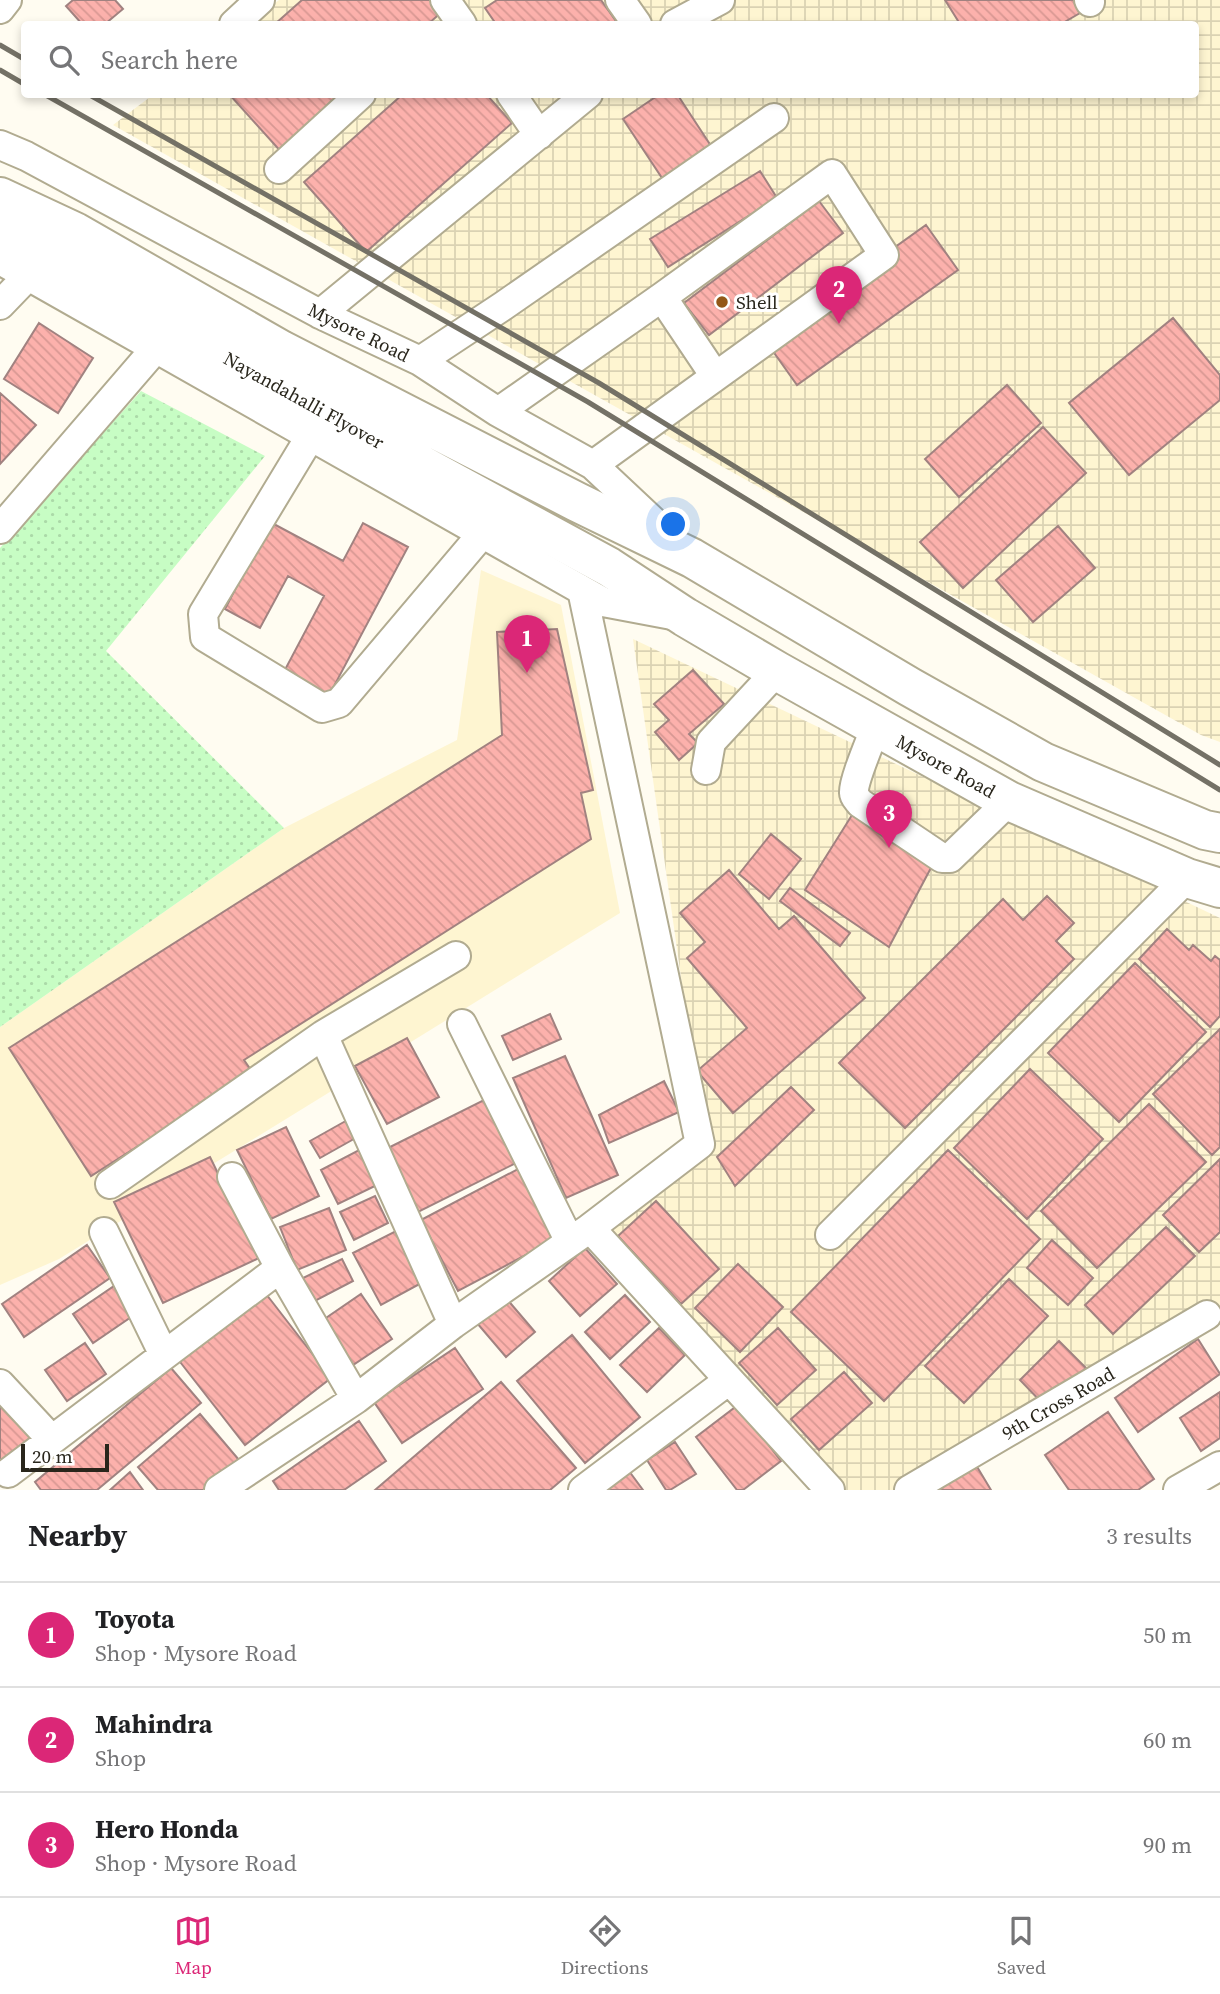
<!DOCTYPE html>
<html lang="en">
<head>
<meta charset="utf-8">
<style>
  body { margin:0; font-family:"Source Serif 4",serif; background:#f2f2f2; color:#202124 }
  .scale { position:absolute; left:21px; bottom:18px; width:88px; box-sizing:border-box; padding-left:7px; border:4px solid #29261c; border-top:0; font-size:19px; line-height:24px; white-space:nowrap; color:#29261c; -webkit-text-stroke:5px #fff; paint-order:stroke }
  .you { position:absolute; left:674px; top:525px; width:24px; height:24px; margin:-18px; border:5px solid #fff; border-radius:50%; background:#1a73e8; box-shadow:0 0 0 10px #1a73e833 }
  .badge { display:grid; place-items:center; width:46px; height:46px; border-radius:50%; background:#db2777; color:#fff; font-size:23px; font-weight:700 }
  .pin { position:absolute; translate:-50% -58px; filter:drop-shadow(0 2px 4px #0008) }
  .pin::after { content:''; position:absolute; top:37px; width:24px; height:21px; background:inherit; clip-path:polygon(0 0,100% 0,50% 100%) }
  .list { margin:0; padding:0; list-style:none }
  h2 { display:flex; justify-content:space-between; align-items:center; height:91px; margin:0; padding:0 28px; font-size:30px }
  h2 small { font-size:23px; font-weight:400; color:#757577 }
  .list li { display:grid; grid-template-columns:46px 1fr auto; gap:21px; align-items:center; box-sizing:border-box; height:105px; padding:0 28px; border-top:2px solid #e0e0e0 }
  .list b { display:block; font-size:26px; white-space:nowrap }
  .list p { margin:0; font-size:23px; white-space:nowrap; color:#757577 }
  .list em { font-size:23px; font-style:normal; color:#757577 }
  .icon { flex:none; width:38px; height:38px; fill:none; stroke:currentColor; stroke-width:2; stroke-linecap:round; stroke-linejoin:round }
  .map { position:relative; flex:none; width:1220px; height:1490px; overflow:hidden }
  .search { position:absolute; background:#fff; box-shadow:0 4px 10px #0003; left:21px; right:21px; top:21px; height:77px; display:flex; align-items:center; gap:18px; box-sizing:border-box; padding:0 24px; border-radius:7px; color:#757577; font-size:26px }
  .sheet { height:406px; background:#fff }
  nav { display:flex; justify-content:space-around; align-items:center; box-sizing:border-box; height:98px; border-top:2px solid #e0e0e0; background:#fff; font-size:19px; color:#757577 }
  nav a { display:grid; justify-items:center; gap:4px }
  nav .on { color:#db2777 }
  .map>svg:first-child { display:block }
</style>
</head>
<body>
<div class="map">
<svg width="1220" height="1490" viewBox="0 0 1220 1490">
  <defs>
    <pattern id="industrial-grid" width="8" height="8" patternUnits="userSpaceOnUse" patternTransform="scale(1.75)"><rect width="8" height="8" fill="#fef5d1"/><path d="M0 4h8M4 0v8" fill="none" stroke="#dad2b3"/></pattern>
    <pattern id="green-dots" width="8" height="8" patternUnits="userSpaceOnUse" patternTransform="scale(1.75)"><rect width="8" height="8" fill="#c7fdc4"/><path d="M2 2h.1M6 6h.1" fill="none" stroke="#abd9a8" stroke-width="1.8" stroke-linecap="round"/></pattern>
    <pattern id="building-back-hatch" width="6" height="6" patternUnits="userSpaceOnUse" patternTransform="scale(1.75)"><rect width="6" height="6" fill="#fcb1ac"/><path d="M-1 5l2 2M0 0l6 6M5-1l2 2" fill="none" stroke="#d89893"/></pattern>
  </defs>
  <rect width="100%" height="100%" fill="#fffcf1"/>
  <path fill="#fef5d1" d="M481,570l80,35 59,308 -561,346 -59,26v-258l284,-199 173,-88z"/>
  <path fill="url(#industrial-grid)" d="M279,0h941v742l-19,-7 -1088,-610 41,-31h1042v-70h-949z
    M633,639l587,279v402l-13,-5 -303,175h-65l-240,-260 104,-98z"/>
  <path fill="url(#green-dots)" d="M141,391l124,65 -159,195 178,177 -284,199v-479z"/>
  <path fill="url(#building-back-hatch)" stroke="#a18280" stroke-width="2" d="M73,0h42l8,9 -18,15h-23l-16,-18z
    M302,0h131l10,11 -15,13h-153z
    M497,0h104l17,24h-122l-11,-16z
    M945,0h136l6,9 -26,15h-101z
    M229,94h122l-67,61z
    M403,94h83l26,29 -146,129 -62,-70z
    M660,94h17l36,55 -49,32 -41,-62z
    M760,171l17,27 -109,69 -18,-28z
    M819,201l24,32 -134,102 -25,-32z
    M926,225l32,45 -161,115 -32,-45z
    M1173,318l47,57v25l-91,75 -60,-72z
    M39,323l54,35 -35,55 -54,-34z
    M1007,385l34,38 -82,74 -34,-38z
    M0,393l36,32 -36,39z
    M1043,427l43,46 -123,115 -43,-46z
    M270,522l73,39 20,-38 45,24 -84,158 -45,-24 45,-85 -36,-20 -28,52 -35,-19z
    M1058,526l37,42 -62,54 -37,-42z
    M557,629l36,161 -12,3 10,46 -347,221 9,13 -162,103 -82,-128 493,-313 -5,-103z
    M693,670l31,34 -35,30 9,9 -19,17 -24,-28 14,-12 -15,-16z
    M852,815l81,49 -44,83 -84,-57z
    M771,834l30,25 -32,40 -30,-25z
    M729,870l50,59 15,-13 71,82 -132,115 -36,-42 50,-43 -60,-70 18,-16 -25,-29z
    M790,888l60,45 -10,13 -60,-45z
    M1047,896l27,27 -18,18 18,18 -169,169 -66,-65 164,-164 20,21z
    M1167,929l22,21 4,-5 18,16 4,-5 5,4v56l-10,11 -71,-68z
    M1135,963l71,69 -87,90 -71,-69z
    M550,1014l11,25 -48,21 -11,-24z
    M1220,1029v118l-8,8 -59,-61z
    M407,1038l32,59 -52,27 -32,-58z
    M565,1056l53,119 -52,23 -53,-120z
    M1030,1069l73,70 -76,80 -73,-71z
    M664,1081l15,31 -70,31 -10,-28z
    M791,1087l23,23 -79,76 -18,-29z
    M488,1098l32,63 -104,52 -32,-63z
    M1149,1104l57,58 -109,106 -56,-57z
    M351,1118l10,17 -41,23 -10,-17z
    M286,1127l33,69 -48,23 -34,-69z
    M361,1149l18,35 -41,20 -17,-34z
    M948,1150l92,89 -156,162 -93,-89z
    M210,1157l49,101 -96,45 -49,-101z
    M1220,1159v73l-21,20 -36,-37z
    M518,1169l38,70 -98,52 -37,-71z
    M375,1196l13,27 -34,17 -14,-28z
    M656,1201l63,68 -38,35 -63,-68z
    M329,1208l17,42 -49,20 -17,-43z
    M1166,1227l29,29 -82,78 -28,-29z
    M398,1230l27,51 -44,24 -28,-52z
    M1052,1240l41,38 -25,27 -41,-37z
    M87,1245l23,33 -86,59 -22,-33z
    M585,1248l32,36 -37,32 -31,-35z
    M342,1259l11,22 -42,22 -12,-23z
    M738,1264l45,43 -43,45 -45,-44z
    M1009,1279l39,37 -84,87 -39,-37z
    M117,1284l20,29 -44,30 -20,-29z
    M263,1290l68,88 -86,67 -68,-87z
    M361,1294l31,45 -39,26 -30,-45z
    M625,1295l25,27 -40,37 -25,-27z
    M506,1298l29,34 -29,25 -29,-34z
    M659,1328l26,27 -38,37 -27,-27z
    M778,1328l38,42 -39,35 -38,-42z
    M572,1335l68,82 -55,46 -68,-82z
    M1198,1339l22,35 -82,58 -23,-34z
    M1059,1341l27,27 -40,39 -26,-27z
    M85,1343l21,31 -39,27 -22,-31z
    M455,1348l28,41 -81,54 -28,-41z
    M171,1368l30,35 -104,87h-56l-6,-8z
    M844,1372l28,31 -53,47 -28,-31z
    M501,1382l75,86 -26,22h-175z
    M1220,1392v46l-19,13 -21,-33z
    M0,1399l35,40 -35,30z
    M738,1405l43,56 -38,29h-6l-41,-53z
    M1108,1412l46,67 -16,11h-69l-24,-35z
    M200,1414l39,46 -36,30h-45l-20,-23z
    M359,1421l27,40 -42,29h-65l-6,-9z
    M675,1442l21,32 -26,16h-4l-19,-30z
    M973,1460l18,30h-66z
    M629,1471l14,19h-39z
    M130,1472l13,18h-33z"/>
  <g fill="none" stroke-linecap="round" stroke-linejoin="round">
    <defs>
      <path id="minor" d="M445,0l17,24
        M620,0l17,24
        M1089,0l1,2
        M0,9l7,-9
        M234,24l26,-24
        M675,24l45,-24
        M511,94l28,41
        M0,145l26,11 294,158 100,47 78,51 95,53 80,75
        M279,169l82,-75
        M0,260l603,342 69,13
        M662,297l53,79
        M0,305l28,-29
        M320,314l268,-220
        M420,361l83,-55 271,-188
        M498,412l164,-115 170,-123 52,81 -291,210
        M310,437l-107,177 2,23 117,71 17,-5 143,-169
        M0,529l156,-181
        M582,590l118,554 -110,84
        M876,726c-5,14 -23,55 -22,67 0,4 4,7 6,10l82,55h8l59,-57
        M706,770l5,-28 66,-71
        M462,1024l108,218
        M110,1184l213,-149
        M104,1232l60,123
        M830,1235l357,-357
        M280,1268l76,131
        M453,1324l-130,-289 133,-79
        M0,1384l52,56
        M8,1473l272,-205 -48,-91
        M219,1490l137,-91 97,-75 137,-96 240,262
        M583,1490l146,-110
        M909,1490l298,-175
        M1178,1490l42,-24"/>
      <path id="highway" d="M0,197l75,35 206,118 296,152 115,56 218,129 133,75 162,68 15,3
        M0,232l61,29 208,121 340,185 76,50 92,54 232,130 178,77 33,10"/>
    </defs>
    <use href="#minor" stroke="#b1ab90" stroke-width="32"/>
    <use href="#highway" stroke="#b1ab90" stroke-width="42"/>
    <use href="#minor" stroke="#fff" stroke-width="28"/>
    <use href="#highway" stroke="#fff" stroke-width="38"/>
    <path stroke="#747166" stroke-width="5" d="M0,45l24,14
      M0,70l24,14
      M44,94l544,308 632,388
      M88,94l511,289 621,382"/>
  </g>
  <circle fill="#935817" stroke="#fff" stroke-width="2.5" cx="722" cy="302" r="7"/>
  <g text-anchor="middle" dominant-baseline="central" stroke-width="6" stroke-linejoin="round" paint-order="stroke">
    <g font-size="19" fill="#29261c" stroke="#fff" text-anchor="start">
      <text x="736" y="302">Shell</text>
    </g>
    <g font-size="19" fill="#29261c" stroke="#fff">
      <text transform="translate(359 332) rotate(26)">Mysore Road</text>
      <text transform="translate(304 400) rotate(29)">Nayandahalli Flyover</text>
      <text transform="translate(946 766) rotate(29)">Mysore Road</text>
      <text transform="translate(1058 1403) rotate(-30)">9th Cross Road</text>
    </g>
  </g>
</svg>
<div class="scale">20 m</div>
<div class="you"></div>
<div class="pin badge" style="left:527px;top:673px">1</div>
<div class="pin badge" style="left:839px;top:324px">2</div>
<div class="pin badge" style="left:889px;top:848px">3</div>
<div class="search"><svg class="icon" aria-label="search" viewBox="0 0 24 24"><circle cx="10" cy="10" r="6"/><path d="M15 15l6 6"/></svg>Search here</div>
</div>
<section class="sheet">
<h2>Nearby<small>3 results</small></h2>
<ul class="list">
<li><span class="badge">1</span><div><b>Toyota</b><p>Shop · Mysore Road</p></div><em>50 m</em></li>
<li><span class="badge">2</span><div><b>Mahindra</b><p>Shop</p></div><em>60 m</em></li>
<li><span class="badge">3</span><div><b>Hero Honda</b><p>Shop · Mysore Road</p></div><em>90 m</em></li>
</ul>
</section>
<nav>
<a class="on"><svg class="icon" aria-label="map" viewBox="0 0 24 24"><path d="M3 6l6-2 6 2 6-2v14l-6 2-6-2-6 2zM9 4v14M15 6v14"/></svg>Map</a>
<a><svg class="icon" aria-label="directions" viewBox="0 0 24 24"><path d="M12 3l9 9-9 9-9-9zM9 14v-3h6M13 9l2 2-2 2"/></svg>Directions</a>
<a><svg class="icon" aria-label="saved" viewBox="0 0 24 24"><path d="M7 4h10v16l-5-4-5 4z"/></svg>Saved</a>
</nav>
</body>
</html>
